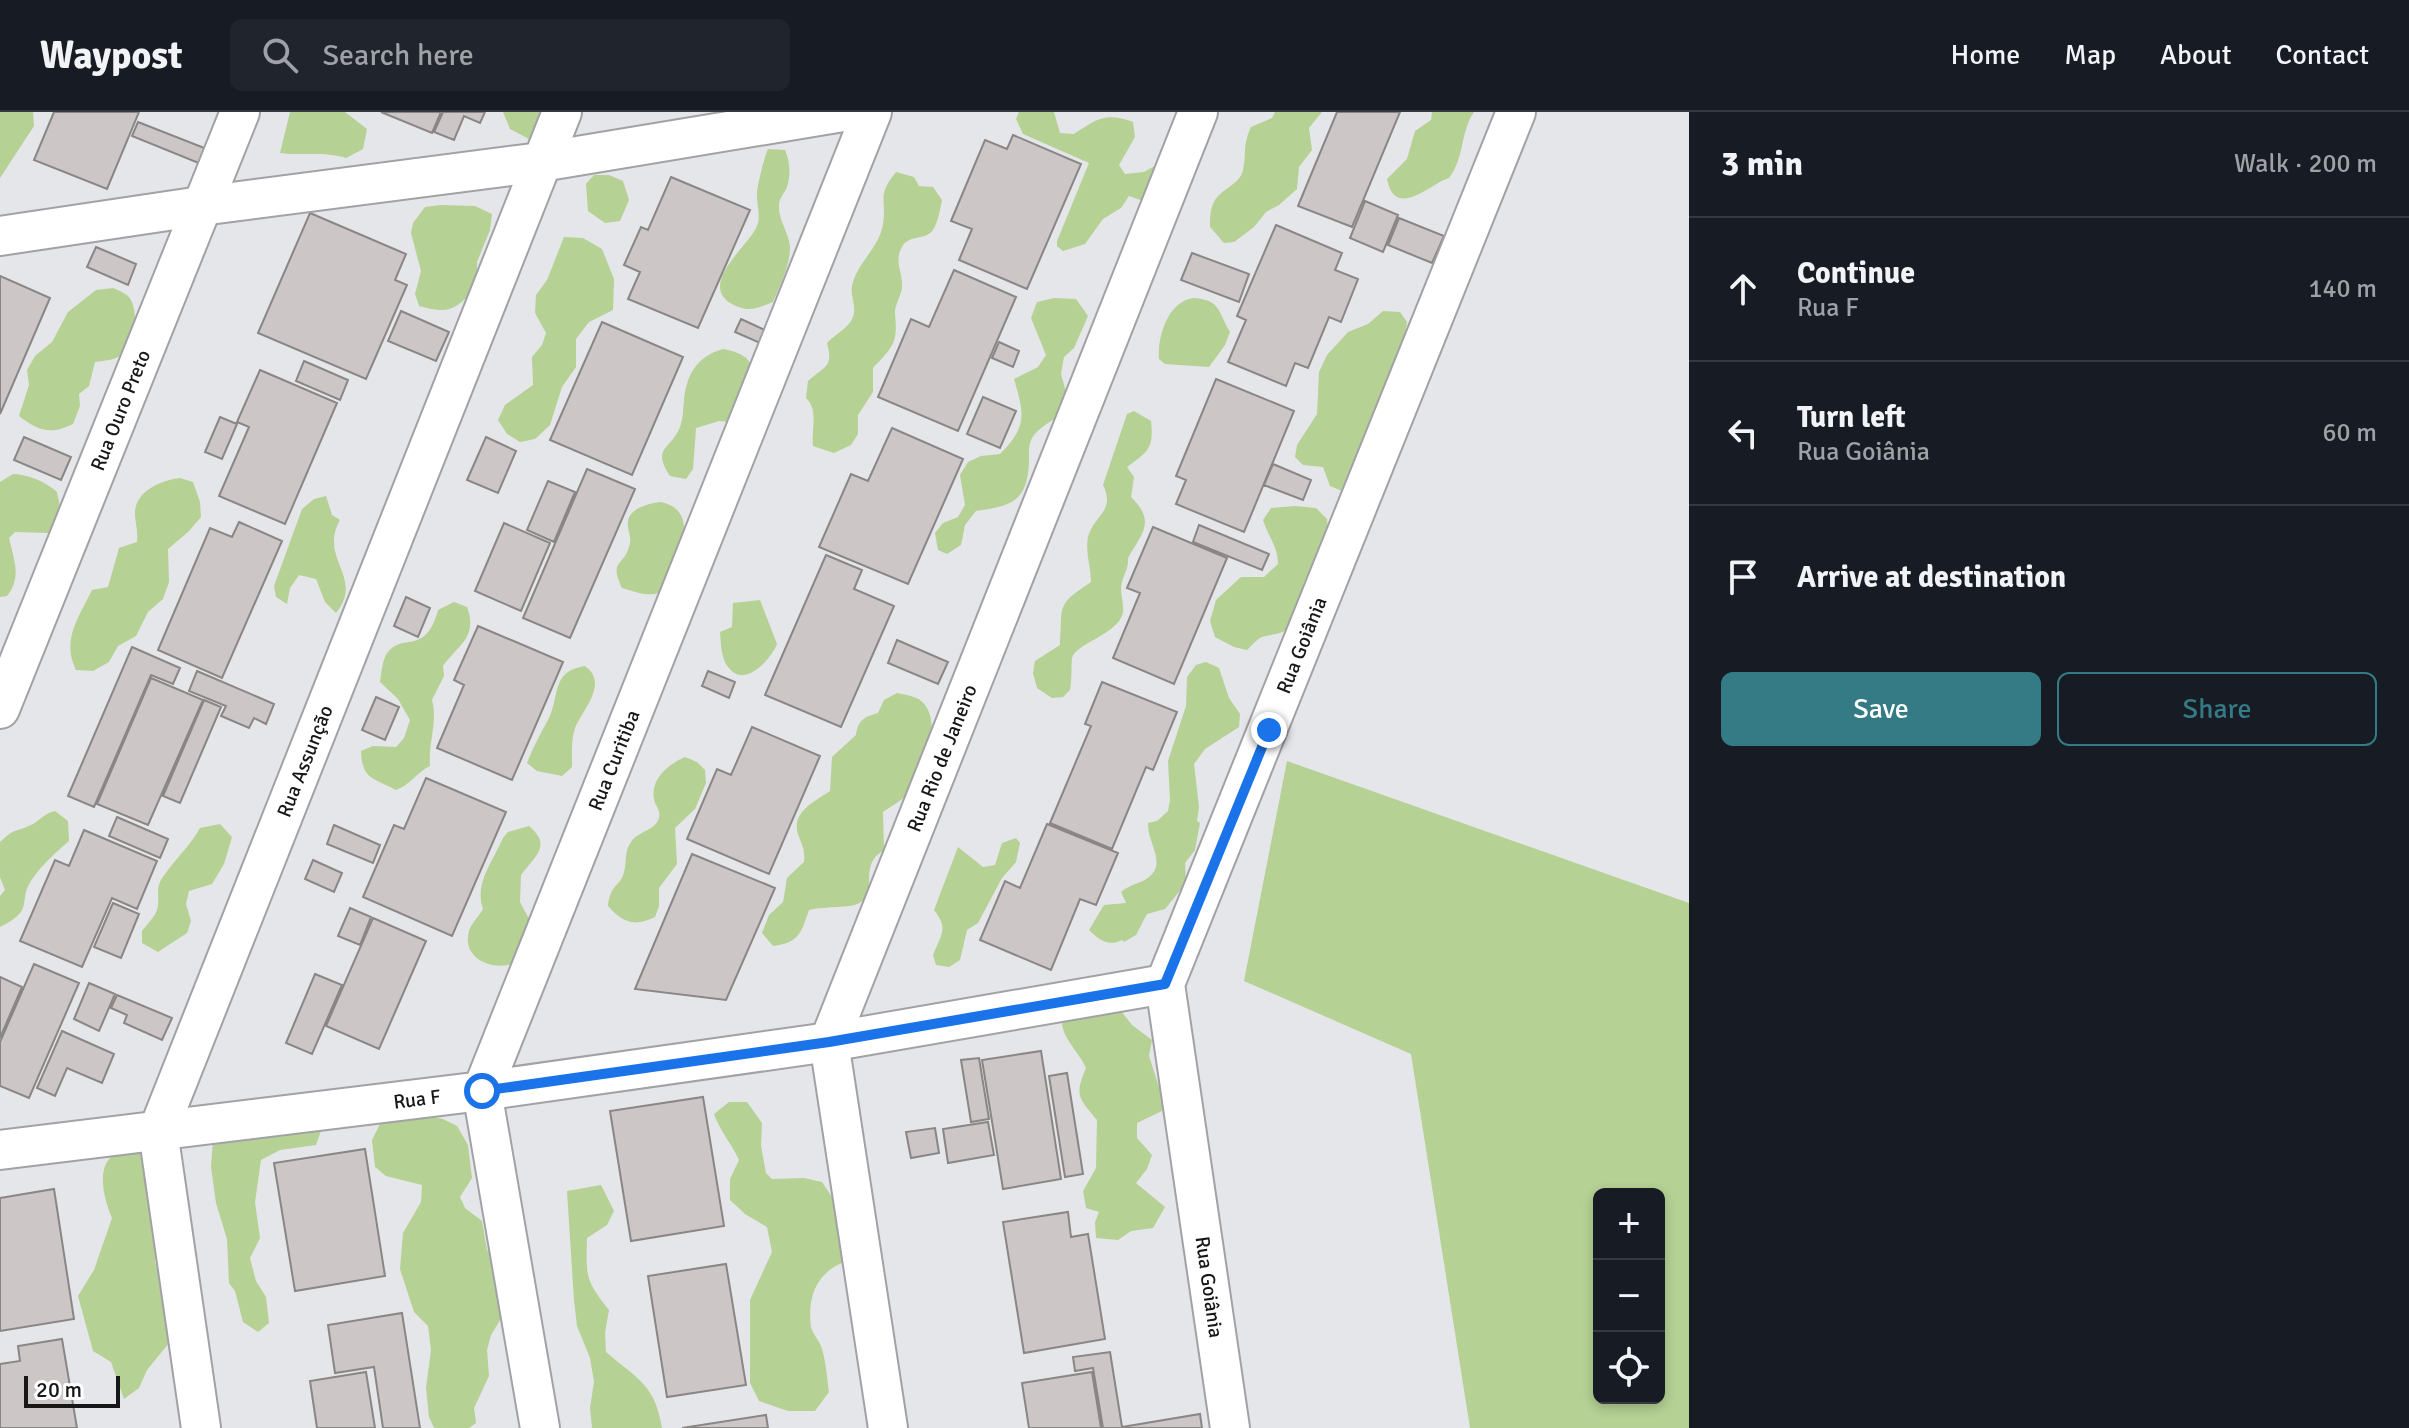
<!DOCTYPE html>
<html lang="en">
<head>
<meta charset="utf-8">
<style>
  body { margin:0; font-family:Signika,sans-serif; background:#20242c; color:#f1f3f6 }
  .controls { position:absolute; right:24px; bottom:24px; display:grid; overflow:hidden; border-radius:12px; box-shadow:0 4px 12px #0003 }
  .controls button { width:72px; height:72px; display:grid; place-items:center; padding:0; border:0; border-bottom:2px solid #363941; background:#171b24; color:#f1f3f6; font:40px sans-serif }
  .scale { position:absolute; left:24px; bottom:20px; width:96px; box-sizing:border-box; padding-left:8px; border:4px solid #171718; border-top:0; font-size:22px; line-height:28px; white-space:nowrap; color:#171718; -webkit-text-stroke:6px #fff; paint-order:stroke }
  .stop { position:absolute; width:24px; height:24px; margin:-18px; border:6px solid #1a73e8; border-radius:50%; background:#fff }
  .stop.end { background:#1a73e8; border-color:#fff; box-shadow:0 2px 8px #0008 }
  .list { margin:0; padding:0; list-style:none }
  h2 { display:flex; justify-content:space-between; align-items:center; height:104px; margin:0; padding:0 32px; font-size:34px }
  h2 small { font-size:26px; font-weight:400; color:#9ea1a6 }
  .list li { display:grid; grid-template-columns:52px 1fr auto; gap:24px; align-items:center; box-sizing:border-box; height:144px; padding:0 32px; border-top:2px solid #363941 }
  .list b { display:block; font-size:30px; white-space:nowrap }
  .list p { margin:0; font-size:26px; white-space:nowrap; color:#9ea1a6 }
  .list em { font-size:26px; font-style:normal; color:#9ea1a6 }
  .actions { display:flex; gap:16px; padding:24px 32px }
  .actions a { flex:1; padding:18px 0; border:2px solid #347b86; border-radius:12px; text-align:center; font-size:28px; color:#347b86 }
  .actions .main { background:#347b86; color:#fff }
  .icon { flex:none; width:44px; height:44px; fill:none; stroke:currentColor; stroke-width:2; stroke-linecap:round; stroke-linejoin:round }
  .map { position:relative; flex:none; width:1689px; height:1316px; overflow:hidden }
  header { display:flex; align-items:center; gap:48px; box-sizing:border-box; height:112px; padding:0 40px; background:#171b24; border-bottom:2px solid #363941 }
  header strong { font-size:38px }
  nav { display:flex; gap:44px; margin-inline-start:auto; font-size:28px }
  .search { width:560px; height:72px; background:#20242c; display:flex; align-items:center; gap:20px; box-sizing:border-box; padding:0 28px; border-radius:12px; color:#9ea1a6; font-size:30px }
  main { display:flex }
  aside { flex:1; background:#171b24 }
  .map>svg:first-child { display:block }
</style>
</head>
<body>
<header>
<strong>Waypost</strong>
<div class="search"><svg class="icon" aria-label="search" viewBox="0 0 24 24"><circle cx="10" cy="10" r="6"/><path d="M15 15l6 6"/></svg>Search here</div>
<nav><a>Home</a><a>Map</a><a>About</a><a>Contact</a></nav>
</header>
<main>
<div class="map">
<svg width="1689" height="1316" viewBox="0 0 1689 1316">
  <rect width="100%" height="100%" fill="#e5e6e9"/>
  <path fill="#b5d194" fill-rule="evenodd" d="M0,0h33l1,14 -34,52z
    M290,0h55l22,17 -4,20 -17,9c-22,-7 -43,-2 -66,-5z
    M503,0h55l-3,9 -26,18 -19,-10z
    M1019,0h35l6,21 14,1c23,-15 31,-22 59,-12l2,15 -16,28 6,9 19,-2 14,-8 -15,37 -14,-5 -8,12 -18,11 -18,25 -22,7 -6,-5v-5l32,-78 -66,-29 -7,-15z
    M1275,0h47l-13,16 3,22 -13,17 -2,22 -18,16 -13,7 -12,15 -20,15 -10,1 -14,-16c0,-8 0,-18 4,-25 6,-13 26,-17 29,-32 4,-18 -1,-23 8,-43l21,-9z
    M1432,0h42c-14,20 -9,45 -25,66 -18,5 -54,43 -62,1l20,-20 8,-28 16,-11z
    M768,37l17,1c5,12 6,25 2,37 -3,7 -7,10 -8,17 -1,17 10,28 11,43 0,19 -10,38 -17,55 -16,6 -25,11 -41,2 -35,-20 17,-58 25,-78 4,-9 0,-20 0,-30 -1,-7 8,-41 11,-47z
    M896,60l18,5 5,9 14,1 9,13c-2,10 -4,22 -9,30 -8,11 -24,4 -31,17 -8,14 0,24 0,37 1,10 -8,21 -7,30 3,29 -2,33 -22,54v24l-15,23v19l-7,11 -17,8 -21,-7c-2,-16 6,-36 -7,-48l2,-17c16,-15 26,-13 19,-38 8,-9 22,-15 26,-26 4,-11 -3,-21 -1,-31 5,-24 27,-37 31,-62 4,-26 -7,-27 13,-52z
    M594,63h15l14,6 6,19 -9,21 -15,2 -17,-12 -2,-27z
    M441,93l34,1 17,8 -2,16 -13,32v25c-21,22 -27,28 -58,19l-4,-12 6,-23 -10,-38 2,-10 12,-16z
    M564,125l19,1 19,11 12,30 -1,31 -24,12 -13,17v28l-14,20 -12,38 -15,14 -15,3 -13,-8 -9,-14 7,-15 28,-20 -1,-28 10,-12 4,-12 -11,-20 1,-18 11,-15z
    M113,176c5,2 12,5 16,9 11,15 6,48 -9,59 -6,4 -18,5 -25,6l-6,24 -10,8 1,12 -7,18c-22,11 -35,7 -54,-8l10,-31 -2,-15 8,-14 17,-14 16,-30 28,-22z
    M1054,186l22,1 12,17 -14,32 -10,9 -3,17 5,18 -4,22c-10,7 -23,13 -30,24 -4,7 -3,17 -3,25 -2,39 -18,43 -53,48l-11,14 -4,20 -14,9 -9,-4 -3,-17 8,-10 15,-6 7,-12 -5,-30 8,-13 13,-6 19,-2c28,-28 24,-40 14,-75l24,-12 8,-12 -15,-37 6,-16z
    M1194,186c27,2 24,14 36,34l-5,13 -16,22 -44,-3 -6,-5c-2,-23 10,-59 35,-61z
    M1383,199l17,1 7,10 -3,20 -12,25 1,14 -27,92 -24,18 -12,-5 -7,-19 -20,-2 -8,-8 2,-12 20,-31 2,-42 8,-17 21,-23 20,-8z
    M723,237c52,9 22,44 6,73l-10,-1 -23,7 -3,41 -7,10 -16,-3c-19,-29 1,-26 10,-49 3,-7 3,-18 4,-26 2,-26 13,-45 39,-52z
    M1134,299l17,10c3,27 -3,31 -24,46l7,10 -3,20c26,25 10,37 -3,61 1,12 -6,18 -7,30 0,8 3,17 2,25 -6,22 -47,30 -51,45 -1,7 0,23 -2,32l-7,7 -11,1 -15,-10 -4,-15 2,-12 25,-16c3,-40 -5,-39 31,-63 0,-14 -6,-31 -3,-45 6,-22 28,-26 15,-52l24,-71z
    M13,362c17,1 31,7 44,18l3,15 -2,19 -10,7 -33,-1 -6,6c5,22 13,39 -2,58l-7,1v-115z
    M180,366l13,4 7,20 1,15 -12,14 -21,18 1,33 -6,17 -15,13 -12,24 -18,10 -9,16 -16,9 -17,-1c-15,-30 3,-53 16,-80l16,-3 11,-39 18,-6c1,-10 -1,-16 -2,-26 -2,-24 26,-36 45,-38z
    M326,384l6,19 8,5c-22,39 25,57 -4,93l-11,-11 -9,-23 -17,-4 -9,13 -3,16 -11,-7 -2,-11 28,-77 12,-10z
    M660,390c33,6 25,37 17,60 -4,11 -6,27 -18,31 -12,4 -26,-2 -37,-5 -13,-28 1,-21 7,-41 3,-8 0,-12 -1,-20 -3,-18 19,-23 32,-25z
    M1295,394l21,2 11,11 1,15 -4,24c-33,23 -14,42 -33,67 -8,11 -18,8 -29,12 -5,2 -11,9 -15,13l-13,-3 -19,-10 -5,-16 6,-21 25,-23h23l14,-13c0,-18 -10,-27 -15,-44l8,-12z
    M760,488l17,44c-6,15 -32,45 -48,24 -8,-8 -8,-25 -9,-36l12,-5 1,-24z
    M454,490l13,5c11,30 -8,37 -24,59l1,10 -12,24c6,22 -4,43 -2,66 -14,7 -20,19 -34,24 -22,-12 -34,-10 -35,-39l12,-5 23,1 8,-9 6,-18 -12,-21 -18,-17c1,-7 2,-18 5,-25 15,-28 40,2 53,-47z
    M1206,550l13,6 10,30 11,16 -1,13 -34,22 -11,15 5,43 -2,14 3,2 -5,27 -10,13 1,20 -21,26 -18,5 -11,21 -12,7 -2,-2c-14,7 -23,0 -33,-10l15,-25 22,-2 -5,-11c9,-8 22,-9 28,-15 18,-14 -2,-35 -1,-54l9,-2 11,-10 2,-11 -2,-39 18,-55 1,-29 9,-12z
    M585,554c24,17 -2,43 -10,62 -4,12 -3,26 -3,39l-10,9 -25,-5 -10,-8c6,-16 14,-30 22,-45 11,-23 2,-47 36,-52z
    M897,581c9,2 22,3 28,12 17,23 -2,67 -17,88 -6,8 -17,13 -25,19l1,38c-4,3 -8,5 -10,9 -11,14 4,38 -19,46 -7,2 -35,2 -46,5 -8,23 -10,33 -36,36l-11,-13 7,-18 14,-13 4,-24 17,-16c1,-11 -1,-15 -5,-25 -10,-24 15,-35 31,-46l2,-34 24,-22c2,-15 8,-18 22,-22l6,-13z
    M685,645l12,5 8,8 1,13 -11,26 -20,19 2,36 -18,24v18l-4,11c-20,10 -32,6 -47,-11 2,-22 13,-20 16,-34 3,-11 0,-20 7,-30 7,-11 24,-11 28,-24 2,-8 -4,-12 -5,-19 -4,-20 15,-35 31,-42z
    M1287,649l402,142v525h-219l-59,-374 -167,-73zM1599,1082h60v204h-60z
    M55,699l13,10 1,20c-13,11 -26,23 -36,37 -17,23 4,31 -33,49v-31l5,-6 -5,-13v-35c16,-15 14,-9 31,-17 9,-4 10,-10 24,-14z
    M220,712l12,13 -8,27 -12,20 -23,7 -3,13 5,17 -4,12 -29,19 -16,-9v-12c5,-7 12,-13 15,-21 4,-14 -4,-21 8,-36 12,-17 25,-28 35,-46z
    M529,714c24,20 5,31 -8,49l-1,27 15,28 -4,23c-7,4 -15,10 -23,12 -21,4 -46,-9 -39,-34 2,-7 10,-15 14,-22 -9,-25 10,-48 20,-71l5,-6z
    M1016,726l4,5 -4,19 -14,16 -24,45 -11,7 -7,30 -11,7 -13,-2 -3,-10c8,-21 16,-26 1,-45l24,-63 25,20 12,-2 7,-22z
    M1093,891l28,8 11,14 20,15 -3,16 17,53 -29,14v15l15,17 -5,14 -11,14 29,24 -12,21 -22,3 -13,9 -22,-2 -1,-16 4,-10 -13,-4 -3,-17 13,-23 1,-48c-18,-22 -23,-24 -11,-52 -7,-16 -22,-28 -24,-44l20,-18z
    M729,990h18l15,21 -1,23 5,27 6,6 32,-1 18,4 15,23 21,53c-36,7 -52,32 -47,69 2,8 9,14 11,22 4,13 5,29 7,43l-14,19h-27l-29,-10 -9,-18v-83l22,-48 -5,-25 -22,-13 -15,-14v-21l9,-19c-8,-17 -19,-29 -25,-46z
    M422,1003l21,4 14,7 11,19 4,33 -12,19 5,11 17,13 5,29 21,15 3,37 -20,33 -4,15 2,26 -15,32 2,15 -7,5h-35l-5,-11 -3,-29 5,-38 -3,-24 -14,-14 -14,-43 3,-36 18,-31 1,-17 -36,-9 -11,-9 -3,-27 8,-16 24,-7z
    M324,1010l-8,23 -36,5 -19,10 -6,42 5,36 -10,20 6,23 10,16 3,26 -11,9 -15,-10 -8,-31 -6,-8 -2,-44 -11,-36 -5,-36 2,-27z
    M142,1034l22,79 -9,36 12,51 2,31 -22,27 -8,18 -15,11 -13,-37 -18,-11 -15,-55 16,-26 18,-52c-7,-16 -16,-47 -1,-61 7,-6 22,-8 31,-11z
    M601,1073l13,26 -7,14 -20,13c-1,38 -2,42 22,72l-4,23 1,19c31,27 49,32 56,76h-70l-2,-20 4,-26 -4,-24 -13,-32 -3,-26 -7,-109z"/>
  <path fill="#ccc7c6" stroke="#8a8685" stroke-width="2" d="M54,0h85l-32,77 -73,-29z
    M381,0h60l-9,21z
    M443,0h42l-5,11 -16,-7 -10,24 -20,-8z
    M1337,0h63l-48,115 -54,-21z
    M138,10l69,27 -6,15 -69,-28z
    M1013,23l68,29 -54,125 -68,-29 13,-31 -21,-8 34,-81 22,9z
    M671,65l79,33 -52,118 -70,-29 12,-27 -16,-7 17,-38 7,3z
    M1365,89l33,14 -15,37 -33,-14z
    M310,101l96,41 -11,26 12,5 -41,94 -108,-46z
    M1399,106l45,18 -12,27 -44,-18z
    M1276,113l66,28 -7,17 23,9 -17,43 -12,-5 -21,51 -13,-5 -9,23 -58,-24 18,-42 -9,-4z
    M96,135l40,17 -8,21 -41,-18z
    M1192,141l57,21 -10,28 -58,-22z
    M954,158l62,27 -58,134 -80,-34 33,-78 18,8z
    M0,164l50,22 -50,116z
    M401,199l48,21 -13,29 -48,-20z
    M741,207l24,11 -5,13 -25,-11z
    M602,210l81,35 -51,118 -82,-35z
    M999,230l20,9 -6,16 -21,-9z
    M304,249l44,19 -8,20 -44,-19z
    M260,258l77,33 -52,121 -66,-28 30,-69 -12,-5z
    M1216,267l78,32 -50,121 -68,-28 10,-24 -10,-4z
    M983,285l33,14 -16,37 -33,-14z
    M220,305l17,7 -15,35 -17,-7z
    M892,316l71,31 -55,125 -89,-37 32,-73 17,7z
    M24,325l47,20 -10,23 -47,-20z
    M486,325l30,14 -18,42 -31,-13z
    M1273,352l38,16 -8,20 -39,-15z
    M587,357l48,20 -65,149 -47,-20z
    M548,369l27,11 -21,50 -27,-12z
    M239,410l43,19 -60,137 -64,-28 52,-122 22,9z
    M504,411l46,20 -29,68 -46,-20z
    M1199,413l70,29 -7,16 -69,-28z
    M1153,415l74,31 -53,126 -61,-26 27,-65 -13,-5z
    M826,443l36,15 -8,19 40,17 -53,121 -76,-32z
    M406,485l24,11 -12,29 -24,-11z
    M478,514l85,36 -51,118 -75,-32 27,-63 -10,-5z
    M897,528l51,22 -10,22 -50,-21z
    M132,535l48,21 -7,16 -22,-9 -57,132 -26,-11z
    M197,559l77,33 -8,20 -12,-6 -5,10 -28,-12 5,-10 -37,-15z
    M708,559l27,11 -6,16 -27,-12z
    M151,566l52,22 -55,125 -51,-21z
    M1102,570l75,30 -24,58 -7,-3 -34,82 -62,-26 41,-97 -6,-2z
    M376,585l23,10 -14,33 -23,-10z
    M204,588l17,7 -41,96 -17,-7z
    M752,615l68,29 -51,118 -82,-35 30,-70 14,6z
    M426,666l80,34 -54,124 -89,-39 31,-72 10,4z
    M117,705l51,22 -8,19 -51,-22z
    M1047,712l71,29 -22,52 -16,-6 -29,71 -71,-30 25,-59 15,7z
    M334,713l46,20 -7,18 -46,-19z
    M84,718l73,31 -20,48 -25,-11 -30,69 -62,-26 35,-81 14,6z
    M692,742l83,34 -49,112 -91,-11z
    M313,748l29,13 -8,19 -29,-13z
    M113,791l26,11 -18,44 -27,-11z
    M350,796l21,9 -11,28 -22,-9z
    M373,806l53,23 -47,108 -53,-23z
    M34,852l45,19 -50,115 -29,-12v-44z
    M315,862l27,11 -30,69 -26,-11z
    M0,865l22,10 -22,51z
    M89,871l26,11 -16,37 -25,-12z
    M117,883l55,23 -10,22 -38,-17 3,-8 -16,-7z
    M62,919l52,23 -12,29 -35,-15 -12,28 -18,-8z
    M1041,939l20,128 -58,10 -21,-129z
    M979,946l10,61 -18,3 -10,-62z
    M1067,961l16,101 -18,3 -16,-101z
    M703,985l21,129 -93,15 -21,-130z
    M988,1010l6,33 -46,8 -5,-34z
    M935,1016l4,25 -28,5 -5,-26z
    M365,1037l20,127 -90,15 -21,-128z
    M54,1077l20,130 -74,12v-133z
    M1068,1100l3,25 17,-3 17,105 -81,14 -21,-131z
    M726,1152l20,121 -79,12 -19,-121z
    M402,1201l18,115h-37l-9,-61 -39,6 -7,-48z
    M62,1227l15,89h-77v-64l20,-3 -2,-15z
    M1110,1240l12,75 78,-13 2,14h-99l-10,-60 -18,3 -2,-14z
    M366,1260l9,56h-58l-7,-47z
    M1092,1260l9,56h-72l-7,-45z
    M766,1303l2,13h-86z"/>
  <g fill="none" stroke-linecap="round" stroke-linejoin="round">
    <defs>
      <g id="minor">
        <path d="M0,124l201,-30 340,-44 302,-50"/>
        <path id="s1" d="M0,597l240,-597"/>
        <path id="s2" d="M0,1038l482,-59 347,-49 336,-58"/>
        <path id="s3" d="M201,1316l-43,-297 404,-1019"/>
        <path id="s4" d="M540,1316l-58,-337 390,-979"/>
        <path id="s5" d="M888,1316l-59,-386 369,-930"/>
        <path id="s6" d="M1230,1316l-65,-444 351,-872"/>
      </g>
    </defs>
    <use href="#minor" stroke="#a2a2a6" stroke-width="42"/>
    <use href="#minor" stroke="#fff" stroke-width="38"/>
  </g>
  <g fill="none" stroke-linecap="round" stroke-linejoin="round">
    <path stroke="#1a73e8" stroke-width="10" d="M482,979l347,-49 336,-58 104,-254"/>
  </g>
  <g text-anchor="middle" dominant-baseline="central" stroke-width="8" stroke-linejoin="round" paint-order="stroke">
    <g font-size="20" fill="#171718" stroke="#fff">
      <text stroke="none"><textPath href="#s1" startOffset="322">Rua Ouro Preto</textPath></text>
      <text stroke="none"><textPath href="#s6" startOffset="814">Rua Goiânia</textPath></text>
      <text stroke="none"><textPath href="#s5" startOffset="696">Rua Rio de Janeiro</textPath></text>
      <text stroke="none"><textPath href="#s4" startOffset="698">Rua Curitiba</textPath></text>
      <text stroke="none"><textPath href="#s3" startOffset="698">Rua Assunção</textPath></text>
      <text stroke="none"><textPath href="#s2" startOffset="420">Rua F</textPath></text>
      <text transform="translate(1209 1175) rotate(82)">Rua Goiânia</text>
    </g>
  </g>
</svg>
<div class="controls">
<button>+</button>
<button>−</button>
<button><svg class="icon" aria-label="locate" viewBox="0 0 24 24"><circle cx="12" cy="12" r="6"/><path d="M12 2v4M12 18v4M2 12h4M18 12h4"/></svg></button>
</div>
<div class="scale">20 m</div>
<div class="stop" style="left:482px;top:979px"></div>
<div class="stop end" style="left:1269px;top:618px"></div>
</div>
<aside>
<h2>3 min<small>Walk · 200 m</small></h2>
<ul class="list">
<li><svg class="icon" aria-label="ahead" viewBox="0 0 24 24"><path d="M12 20V5M6 11l6-6 6 6"/></svg><div><b>Continue</b><p>Rua F</p></div><em>140 m</em></li>
<li><svg class="icon" aria-label="left" viewBox="0 0 24 24"><path d="M17 20v-9H6M10 6l-5 5 5 5"/></svg><div><b>Turn left</b><p>Rua Goiânia</p></div><em>60 m</em></li>
<li><svg class="icon" aria-label="arrive" viewBox="0 0 24 24"><path d="M6 21V4h12l-3 4 3 4H6"/></svg><div><b>Arrive at destination</b></div></li>
</ul>
<div class="actions"><a class="main">Save</a><a>Share</a></div>
</aside>
</main>
</body>
</html>
